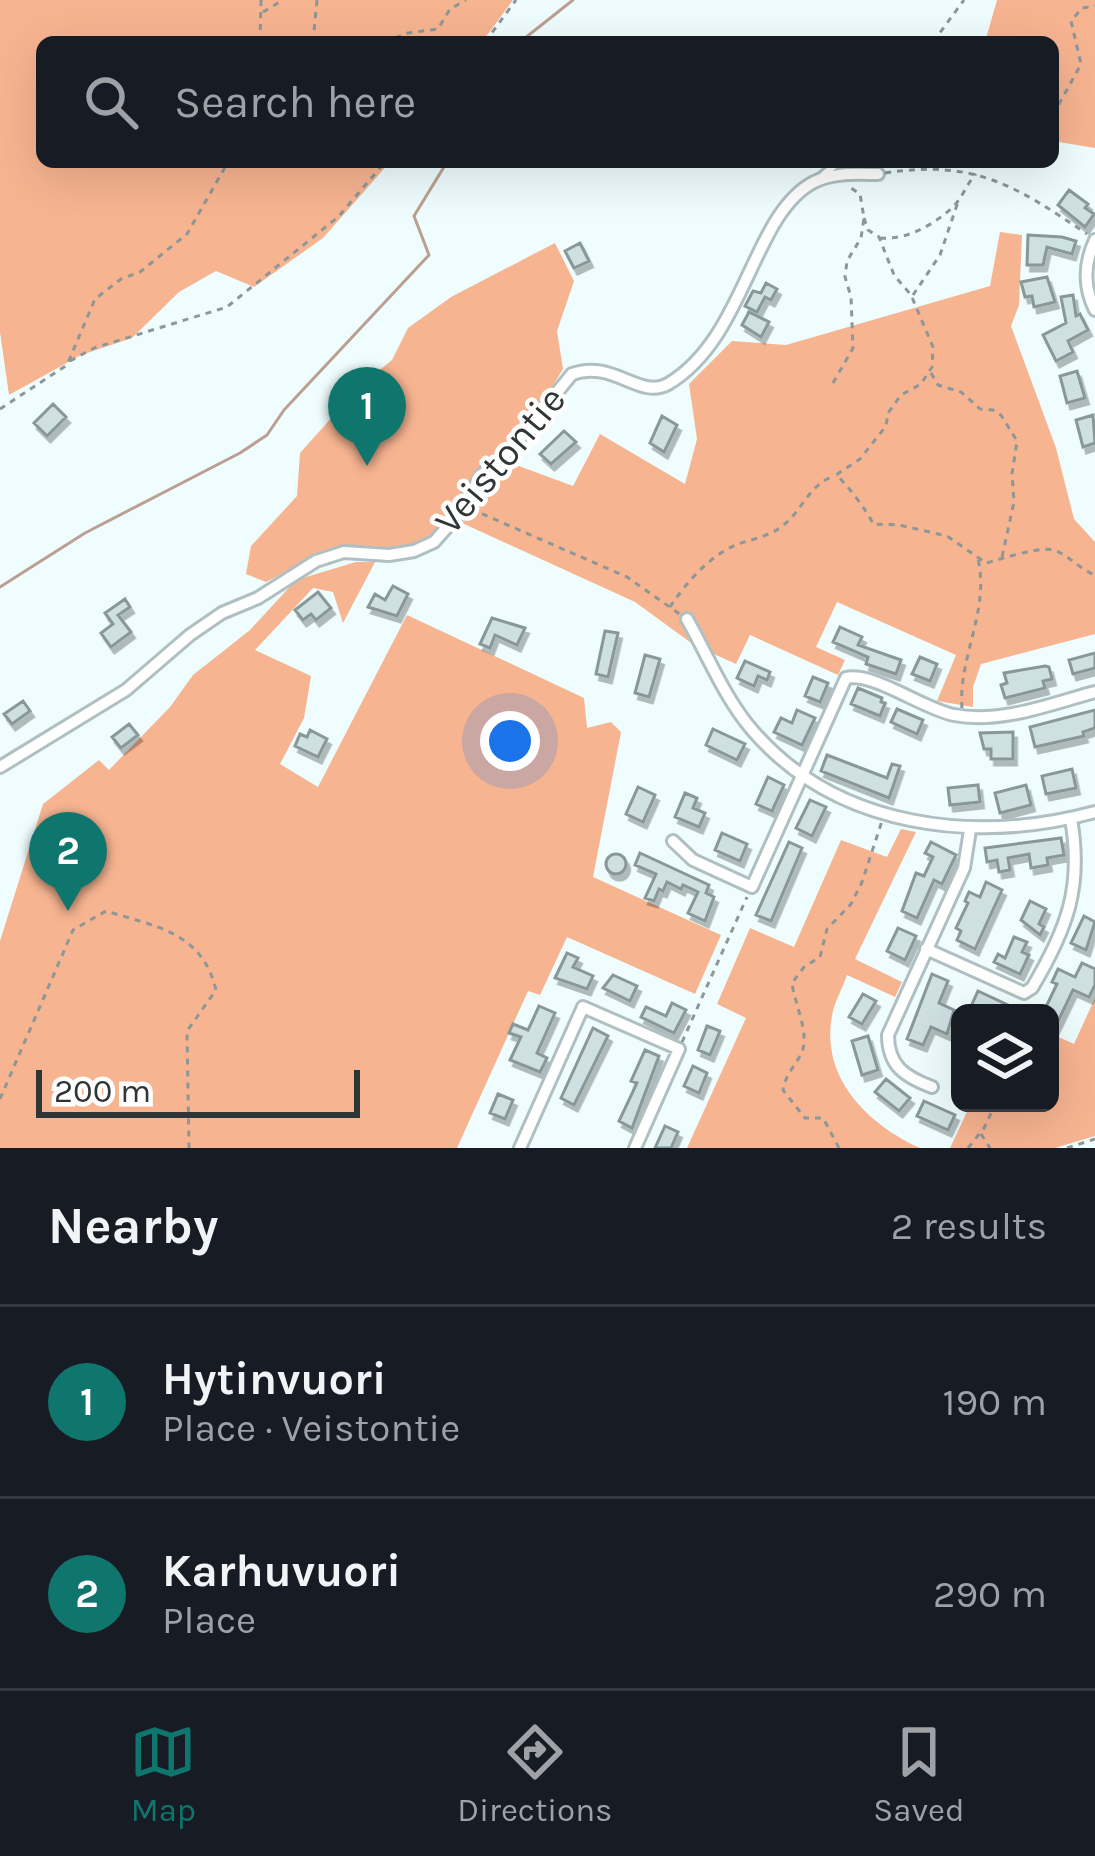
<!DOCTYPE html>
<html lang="en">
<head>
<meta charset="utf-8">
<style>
  body { margin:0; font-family:Karla,sans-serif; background:#20242c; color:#f1f3f6 }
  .controls { position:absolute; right:36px; bottom:36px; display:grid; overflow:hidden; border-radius:18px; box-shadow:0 12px 48px #0002 }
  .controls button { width:108px; height:108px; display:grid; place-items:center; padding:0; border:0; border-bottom:3px solid #363941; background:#171b24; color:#f1f3f6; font:60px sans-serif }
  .scale { position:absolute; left:36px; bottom:30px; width:324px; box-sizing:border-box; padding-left:12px; border:6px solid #303637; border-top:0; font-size:33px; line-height:42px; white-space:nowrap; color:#303637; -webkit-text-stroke:9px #fff; paint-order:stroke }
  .you { position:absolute; left:510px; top:741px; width:42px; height:42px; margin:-30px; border:9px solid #fff; border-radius:50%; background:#1a73e8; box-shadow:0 0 0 18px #1a73e833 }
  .badge { display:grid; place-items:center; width:78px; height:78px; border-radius:50%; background:#0f766e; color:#fff; font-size:39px; font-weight:700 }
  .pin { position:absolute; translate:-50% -99px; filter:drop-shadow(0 3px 6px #0008) }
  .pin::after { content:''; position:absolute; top:63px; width:42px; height:36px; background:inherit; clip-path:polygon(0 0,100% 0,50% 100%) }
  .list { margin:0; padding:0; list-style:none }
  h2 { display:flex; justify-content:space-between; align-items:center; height:156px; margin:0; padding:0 48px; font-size:51px }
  h2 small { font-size:39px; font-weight:400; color:#9ea1a6 }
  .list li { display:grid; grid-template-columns:78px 1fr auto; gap:36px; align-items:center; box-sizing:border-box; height:192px; padding:0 48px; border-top:3px solid #363941 }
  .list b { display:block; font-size:45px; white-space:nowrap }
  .list p { margin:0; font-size:39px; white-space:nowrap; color:#9ea1a6 }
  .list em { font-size:39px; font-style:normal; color:#9ea1a6 }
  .icon { flex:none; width:66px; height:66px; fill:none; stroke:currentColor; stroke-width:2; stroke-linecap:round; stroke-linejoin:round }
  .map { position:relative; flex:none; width:1095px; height:1148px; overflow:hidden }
  .search { position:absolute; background:#171b24; box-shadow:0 12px 48px #0002; left:36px; right:36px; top:36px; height:132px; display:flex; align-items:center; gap:30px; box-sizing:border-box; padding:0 42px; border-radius:18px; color:#9ea1a6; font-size:45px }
  .sheet { height:540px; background:#171b24 }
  nav { display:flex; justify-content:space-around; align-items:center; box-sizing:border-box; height:168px; border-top:3px solid #363941; background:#171b24; font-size:33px; color:#9ea1a6 }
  nav a { display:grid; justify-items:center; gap:6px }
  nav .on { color:#0f766e }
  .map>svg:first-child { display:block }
</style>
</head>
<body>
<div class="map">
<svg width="1095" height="1148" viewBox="0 0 1095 1148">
  <defs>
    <filter id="shadow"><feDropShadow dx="3.5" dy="6" stdDeviation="0" flood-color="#0004"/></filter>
  </defs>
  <rect width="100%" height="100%" fill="#effdfe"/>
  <path fill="#f7b491" d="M0,0h513l-31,42h-440v120h348l-67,76 -69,49 -38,-16 -37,21 -47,46 -51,17 -72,40 -9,-63z
    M997,0h98v148l-42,-7v-99h-68z
    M1000,232l22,3 -3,70 -8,21 45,122 18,71 21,23v92l-114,30 -8,23v20l-36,-6 19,-46 -119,-53 -21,45 29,13 -7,15 -88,-40 -14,29 -42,-19 -59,-43 -173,-79 46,-61 65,24 27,-52 85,50 12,-45 -8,-55 43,-43 54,4 204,-59z
    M555,243l19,38 -17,50 6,38 -24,39 -56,62 -40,58 -25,16 -100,12 -52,26 -20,-8 5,-28 46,-50 3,-43 60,-67 32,-26 16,-32 43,-31z
    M356,562h19l-32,61 -10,-31 -20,-4 -58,62 56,26 -7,42 -24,46 38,23 89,-172 177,83 3,30 24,-6 10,10 -28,145 128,58 -26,59 -128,-57 -27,58 -12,-4 -71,157h-457v-207l43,-137 56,-44 10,10 61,-63 23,-32 57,-45 46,-50z
    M901,829l15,3 -61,127 47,23 -7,15 -48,-22c-4,12 -11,24 -14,36 -15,65 34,113 87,137h-233l59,-130 -29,-14 33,-76 44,19 47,-107 46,17z
    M1095,998v138l-40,12h-105l21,-45h79v-70l24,11z"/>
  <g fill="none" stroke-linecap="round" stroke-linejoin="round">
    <path stroke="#bba091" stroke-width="3" d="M520,42l53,-42
      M0,587l85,-54 155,-80 27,-18 17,-25 145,-155 -15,-39 33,-54"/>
  </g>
  <path fill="#cfe0e2" stroke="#889899" stroke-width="3" filter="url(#shadow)" d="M1069,190l19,14 -3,4 9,6 -9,13 -27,-22z
    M1028,235l34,2 14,4 -4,13 -25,-7 -4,18h-16z
    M580,243l9,18 -15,7 -9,-17z
    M1047,277l8,25 -21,5 -2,-11 -7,1 -4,-15z
    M766,283l11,6 -6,11 -6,-3 -8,15 -12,-6 8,-15 8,2z
    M1073,295l3,21 4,-2 8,16 -20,11 5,11 -17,9 -13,-26 23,-12 -5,-26z
    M749,312l20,10 -8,15 -19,-12z
    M1077,371l8,27 -18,5 -7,-27z
    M53,404l13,13 -19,19 -13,-13z
    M1093,415l2,28 -12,4 -7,-27z
    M662,416l15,9 -13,27 -14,-9z
    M564,431l12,11 -25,22 -11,-10z
    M393,586l15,8 -11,22 -29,-9 7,-13 10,6z
    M318,592l13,16 -15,12 -5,-6 -8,6 -8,-10z
    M125,599l5,8 -12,8 13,17 -20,15 -10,-14 12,-9 -8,-11z
    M492,618l33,10 -8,17 -22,-10 -5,13 -10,-4z
    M840,627l22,10 -4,8 43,15 -5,14 -30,-10 2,-7 -35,-15z
    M605,631l13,2 -10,44 -12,-3z
    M1095,653v15l-22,6 -4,-14z
    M645,655l15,4 -11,38 -14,-4z
    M920,657l17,7 -7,17 -18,-7z
    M745,661l25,11 -3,8 -9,-4 -4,10 -17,-8z
    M1045,666l4,1 3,12 -9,2 2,7 -40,10 -4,-13 6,-2 -3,-10z
    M813,677l15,6 -8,19 -15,-6z
    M858,688l24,10 -1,4 4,1 -5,13 -29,-12z
    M23,701l7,10 -18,13 -8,-10z
    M897,709l26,11 -6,14 -26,-12z
    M797,710l18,8 -13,27 -28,-13 7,-14 11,5z
    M1095,710v18l-12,4 1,4 -49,11 -5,-20z
    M129,724l9,11 -17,13 -9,-11z
    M713,729l32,15 -8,16 -31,-15z
    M310,730l17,9 -9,18 -23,-11 5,-12 7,3z
    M1013,732v27h-22v-10h-7l-4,-16z
    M827,755l60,23 5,-14 8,2 -11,32 -68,-27z
    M1072,769l4,19 -30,6 -4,-18z
    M768,777l16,8 -12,26 -16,-7z
    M978,785l2,17 -30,3 -2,-17z
    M1026,785l5,20 -31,8 -5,-20z
    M638,787l17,8 -12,27 -17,-8z
    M685,793l12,5 -4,10 12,5 -6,14 -24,-10z
    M810,800l16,7 -14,29 -16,-8z
    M722,833l25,11 -7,17 -25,-11z
    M1061,838l3,17 -17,3 1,7 -17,3 -2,-14 -21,4 2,12 -11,2 -2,-12 -10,2 -2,-14z
    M789,842l13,6 -31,73 -15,-6z
    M931,842l25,13 -14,29 -8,-4 -17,38 -15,-7 14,-38 8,3 9,-19 -8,-4z
    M640,853l69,32 -3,8 8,4 -9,24 -17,-8 10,-21 -15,-7 -2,4 -14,-7 -4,9 -4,-2 -5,12 -9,-3 11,-24 -21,-9z
    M606 864a10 10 0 1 1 20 0a10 10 0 1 1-20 0Z
    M986,882l16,8 -27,59 -18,-9 4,-9 -5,-3 12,-25 -3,-2 4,-9 11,5z
    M1030,901l16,8 -7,15 5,3 -4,8 -19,-15z
    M1084,916l11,6 -9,28 -15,-7z
    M898,928l18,8 -11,24 -18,-9z
    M1014,937l13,5 -5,10 7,3 -9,19 -26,-12 4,-8 7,4z
    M567,953l11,5 -5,9 20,9 -6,13 -32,-11z
    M1082,963l13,6v16l-6,12 -16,-7 -23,48v-25h-7l14,-29 -5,-2 6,-13 17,8z
    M932,974l16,7 -9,22 15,7 -7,24 -16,-7 -8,18 -16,-6z
    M613,975l24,11 -7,15 -27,-13z
    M978,991l32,15 -4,7h-38z
    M863,994l13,7 -14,23 -13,-7z
    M672,1003l14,7 -12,23 -33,-16 5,-10 20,9z
    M539,1006l16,7 -18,40 10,5 -7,14 -30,-12 11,-23 -12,-4 4,-9 15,6z
    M707,1026l13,5 -10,24 -12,-5z
    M593,1028l15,8 -34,69 -13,-7z
    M868,1036l10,34 -16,5 -10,-34z
    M645,1050l14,6 -27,72 -13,-7 18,-38 -6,-2z
    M693,1066l14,7 -8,20 -15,-7z
    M886,1079l24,19 -11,13 -24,-19z
    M498,1094l15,6 -8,19 -15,-6z
    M924,1101l31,14 -7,15 -31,-14z
    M665,1126l13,6 -7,16h-16z"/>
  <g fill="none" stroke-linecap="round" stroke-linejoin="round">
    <defs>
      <path id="service" d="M823,175l16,-13"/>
      <path id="minor" d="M1095,240c-11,24 -12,46 0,70
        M687,619c21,37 38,80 66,112 85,98 223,113 342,81
        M0,767l126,-77 64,-55 32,-22 36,-15 58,-37 28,-9 45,3 25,-4 20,-9 23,-26 25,-41 28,-25 62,-76c41,-15 68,26 96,10 78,-46 84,-170 146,-202 20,-10 42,-8 64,-8
        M673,841l20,19 59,27 94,-209c28,-6 77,31 108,37 47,9 96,-11 141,-23
        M926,949l98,44 8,-5c35,-59 51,-101 39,-169
        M932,1087c-27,-10 -44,-21 -44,-52l76,-167 6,-38
        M520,1148l63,-141 96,42 -44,99"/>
    </defs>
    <use href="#service" stroke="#b0c0c2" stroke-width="12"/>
    <use href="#minor" stroke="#b0c0c2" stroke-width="16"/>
    <path stroke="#8d9798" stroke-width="3" stroke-dasharray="6 6" stroke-linecap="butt" d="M263,12l20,-12
      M260,42l1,-42
      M313,42l4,-42
      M384,42l24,-9 30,-4 12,-20 16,-9
      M485,42l31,-42
      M933,42l31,-42
      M1053,115l28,-51 -10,-43 11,-13 13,-2
      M885,173c90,-14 131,13 202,61
      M864,218l4,12 11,7 15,38 17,20 22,52 -1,20 -11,17 -20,11 -13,18 -2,13 -26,33 -24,16c11,9 32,37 37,49l26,1 48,11 39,27c16,-4 53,-17 67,-13 15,4 26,19 42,25
      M880,238c28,2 53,-13 73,-31 10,-10 14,-24 23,-33
      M913,295l27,-40 18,-53
      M70,361l24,-13 133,-41 111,-90 47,-55
      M931,373l7,12 23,7 19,17 13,1 8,5 16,26 -5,33 2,28 -12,55
      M833,383l20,-35 -2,-51 -6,-20 2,-16 14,-23 3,-20 -4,-24 -12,-8
      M0,409l67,-44 28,-66 26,-20 19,-7 47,-38 41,-72
      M471,509l156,68 54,38
      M670,607c16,-24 40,-52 68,-63 14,-5 30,-7 43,-17 21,-15 27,-42 53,-51
      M962,708c-4,-51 28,-97 16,-149
      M682,1042l65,-145
      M0,1099l73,-169 33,-19c51,16 96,21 110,79l-29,41 2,117
      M981,1134l9,14
      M839,1148l-16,-30h-18l-22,-28c3,-17 11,-22 18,-36 10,-18 -7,-52 -9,-71l12,-16 16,-10 7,-28 24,-25 11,-22 20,-61
      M968,1148l16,-20 12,-25
      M1067,1148l28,-9"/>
    <use href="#service" stroke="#fff" stroke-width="6"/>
    <use href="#minor" stroke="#fff" stroke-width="10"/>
  </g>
  <g text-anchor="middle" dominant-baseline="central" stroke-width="9" stroke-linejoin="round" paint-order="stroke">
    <g font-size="39" fill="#303637" stroke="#fff">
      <text transform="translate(500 460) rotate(-50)">Veistontie</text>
    </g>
  </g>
</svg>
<div class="controls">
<button><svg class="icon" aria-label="layers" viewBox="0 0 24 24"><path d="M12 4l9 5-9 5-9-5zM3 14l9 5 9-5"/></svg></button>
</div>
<div class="scale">200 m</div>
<div class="you"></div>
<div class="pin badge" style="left:367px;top:466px">1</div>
<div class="pin badge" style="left:68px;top:911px">2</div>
<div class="search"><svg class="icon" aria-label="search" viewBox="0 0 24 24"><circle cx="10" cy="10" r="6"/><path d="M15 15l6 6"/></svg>Search here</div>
</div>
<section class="sheet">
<h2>Nearby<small>2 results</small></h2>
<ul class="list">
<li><span class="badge">1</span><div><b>Hytinvuori</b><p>Place · Veistontie</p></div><em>190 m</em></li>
<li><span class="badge">2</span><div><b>Karhuvuori</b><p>Place</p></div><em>290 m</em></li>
</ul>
</section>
<nav>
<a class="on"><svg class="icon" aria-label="map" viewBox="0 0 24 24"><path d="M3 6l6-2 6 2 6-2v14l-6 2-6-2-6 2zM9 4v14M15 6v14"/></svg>Map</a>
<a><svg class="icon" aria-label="directions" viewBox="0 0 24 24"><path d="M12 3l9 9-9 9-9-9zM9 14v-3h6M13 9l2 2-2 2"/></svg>Directions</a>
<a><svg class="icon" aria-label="saved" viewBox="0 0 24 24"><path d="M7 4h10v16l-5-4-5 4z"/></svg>Saved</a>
</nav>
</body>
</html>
